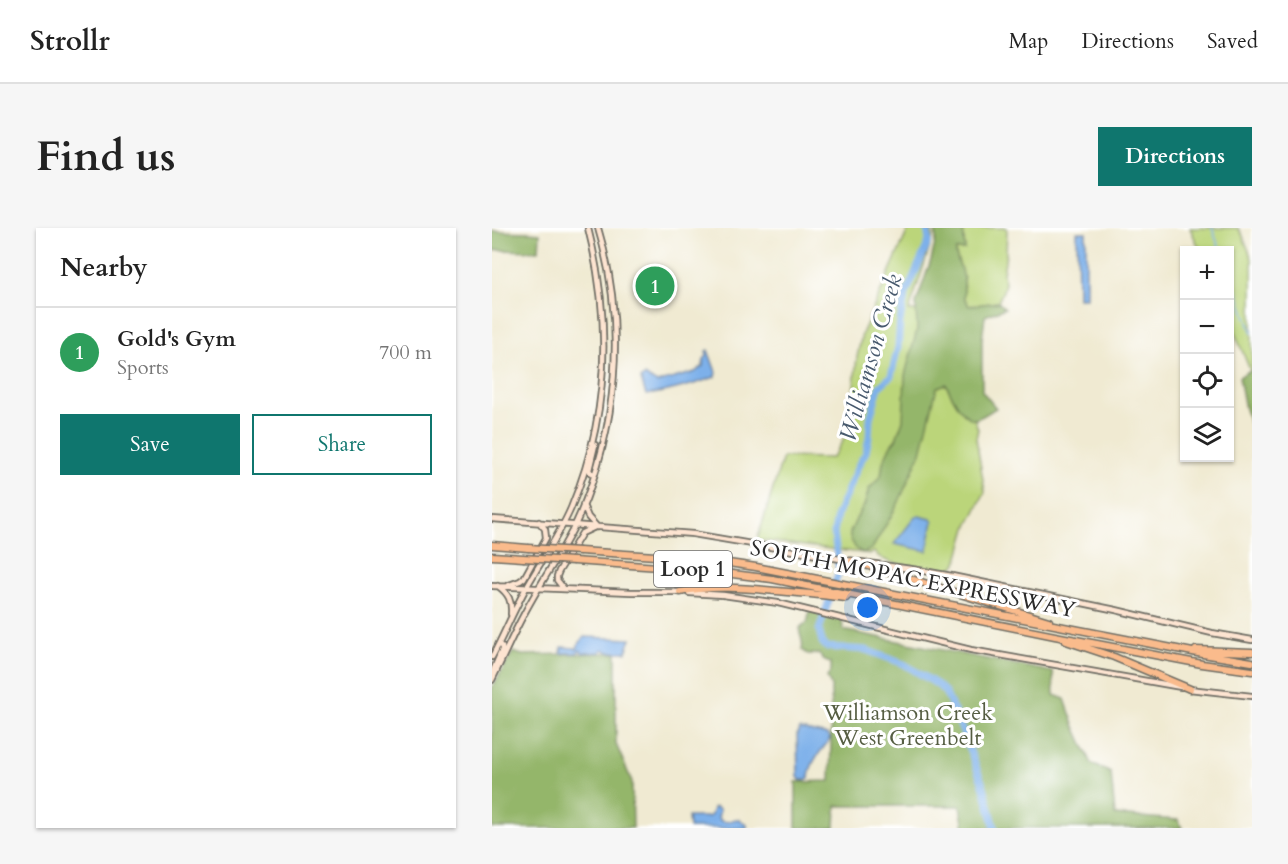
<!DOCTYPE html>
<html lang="en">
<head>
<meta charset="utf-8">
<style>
  body { margin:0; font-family:Cardo,serif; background:#f6f6f6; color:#222 }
  .controls { position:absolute; right:18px; top:18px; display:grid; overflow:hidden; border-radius:0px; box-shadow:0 2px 4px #0004 }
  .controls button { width:54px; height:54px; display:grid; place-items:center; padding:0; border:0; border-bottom:2px solid #e0e0e0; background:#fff; color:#222; font:30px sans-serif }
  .you { position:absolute; left:376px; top:380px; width:21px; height:21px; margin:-15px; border:4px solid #fff; border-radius:50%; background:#1a73e8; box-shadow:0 0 0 9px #1a73e833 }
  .badge { display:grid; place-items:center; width:39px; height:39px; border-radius:50%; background:#0f766e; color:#fff; font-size:20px; font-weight:700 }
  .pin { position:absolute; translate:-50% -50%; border:3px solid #fff; box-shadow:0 2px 6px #0006 }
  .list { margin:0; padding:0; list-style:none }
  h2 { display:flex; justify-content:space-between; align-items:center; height:78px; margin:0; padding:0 24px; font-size:26px }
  h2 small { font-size:20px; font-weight:400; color:#767676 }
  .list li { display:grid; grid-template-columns:39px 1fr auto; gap:18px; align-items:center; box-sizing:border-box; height:90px; padding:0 24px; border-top:2px solid #e0e0e0 }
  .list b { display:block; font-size:22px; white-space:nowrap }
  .list p { margin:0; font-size:20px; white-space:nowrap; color:#767676 }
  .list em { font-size:20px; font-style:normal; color:#767676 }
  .actions { display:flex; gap:12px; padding:18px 24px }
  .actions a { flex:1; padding:14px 0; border:2px solid #0f766e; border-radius:0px; text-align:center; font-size:21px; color:#0f766e }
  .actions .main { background:#0f766e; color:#fff }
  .icon { flex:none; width:33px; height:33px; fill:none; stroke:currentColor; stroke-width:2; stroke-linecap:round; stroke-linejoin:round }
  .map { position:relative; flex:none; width:760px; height:600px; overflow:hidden; border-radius:0px }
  header { display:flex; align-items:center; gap:36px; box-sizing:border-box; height:84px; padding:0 30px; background:#fff; border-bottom:2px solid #e0e0e0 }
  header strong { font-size:28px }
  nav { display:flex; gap:33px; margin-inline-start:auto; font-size:21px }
  .intro { display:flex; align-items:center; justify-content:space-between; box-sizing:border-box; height:144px; padding:0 36px }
  h1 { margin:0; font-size:42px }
  .button { padding:15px 27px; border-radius:0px; background:#0f766e; color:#fff; font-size:21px; font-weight:700 }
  main { display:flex; gap:36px; padding:0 36px }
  aside { flex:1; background:#fff; border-radius:0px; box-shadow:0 2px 4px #0004 }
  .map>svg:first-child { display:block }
</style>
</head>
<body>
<header>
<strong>Strollr</strong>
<nav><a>Map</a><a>Directions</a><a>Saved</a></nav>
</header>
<div class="intro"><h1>Find us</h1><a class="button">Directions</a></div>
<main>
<aside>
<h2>Nearby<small></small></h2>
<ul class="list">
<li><span class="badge" style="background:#2e9e5b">1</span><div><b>Gold's Gym</b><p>Sports</p></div><em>700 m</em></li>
</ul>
<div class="actions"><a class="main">Save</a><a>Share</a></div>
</aside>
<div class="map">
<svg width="760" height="600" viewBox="0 0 760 600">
  <rect width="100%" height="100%" fill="#fff"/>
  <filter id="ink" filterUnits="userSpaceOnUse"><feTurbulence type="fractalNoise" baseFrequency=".0167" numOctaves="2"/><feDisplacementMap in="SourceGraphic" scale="12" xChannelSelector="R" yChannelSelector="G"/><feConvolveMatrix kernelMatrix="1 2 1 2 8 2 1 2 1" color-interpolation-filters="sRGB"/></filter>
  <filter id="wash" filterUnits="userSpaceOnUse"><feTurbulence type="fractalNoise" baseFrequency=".008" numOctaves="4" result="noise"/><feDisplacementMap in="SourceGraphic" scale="24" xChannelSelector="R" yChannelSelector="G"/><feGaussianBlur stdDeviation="1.35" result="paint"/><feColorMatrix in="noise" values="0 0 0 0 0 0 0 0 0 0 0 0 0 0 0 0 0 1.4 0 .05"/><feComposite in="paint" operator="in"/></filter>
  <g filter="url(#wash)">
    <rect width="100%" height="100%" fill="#f0ead2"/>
    <path fill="#bbd57a" stroke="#738052" stroke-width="1.5" d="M416,0h23l2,9 -24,74h12l18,76 6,-4c8,14 15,32 30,37l3,9 -2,9 9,54 -18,36 -10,35 -3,4 -8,3c-21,-6 -57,0 -72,-18l-3,2 -114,-14 26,-83 49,1 12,-19 7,-26 6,-56 5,-23 46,-104z
      M471,0h44l-1,26 -3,20 2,9 -2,8 -5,11 -29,4 -5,-8v-20l-8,-23v-5h9z
      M698,0h48l5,8 9,23v112l-2,-1 -20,-49v-71h-30z"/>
    <path fill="#94b66a" stroke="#60704a" stroke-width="1.5" d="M443,0h28l2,22h-9v5l8,23v20l5,8 29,-4 7,6 -20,8 -3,24v51l14,17c-6,3 -17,12 -23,11 -11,-2 -23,-26 -27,-35l-9,3 -16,65 -24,54 -25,43 -9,4 -7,-4 -6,-11v-5l7,-16 7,-11 5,-17 12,-13 2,-14 8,-17 5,-6 7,-19 2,-45 12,-45 -1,-27 15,-43 5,-21z
      M0,3l36,1 12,1 -1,18 -44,-1 -3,3z
      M758,142l2,1v58l-7,-20 -6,-32z
      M318,383l32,8 1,11 210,42 1,23 11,4 8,23 19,42 19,9 4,42 63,5 4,8h-218l-4,-22h-124l-1,22h-39v-46l34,-1 1,-40v-55l-4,-9 4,-6v-8l-6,-2 -6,-7h-11l-6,-4c4,-14 -11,-20 5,-27z
      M21,424l9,3 94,-2v91l16,38 1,46h-141v-140z"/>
    <path fill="#7db0ea" stroke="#546e8a" stroke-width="1.5" d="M585,4h9v66h-8z
      M216,122l8,22 -1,5c-23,8 -46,15 -69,18l-5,-16 1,-2 3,-1 12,7 38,-11 8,-6 1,-7 3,-3 -1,-5z
      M427,288l12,3 2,2 -6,30 -33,-7 21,-27z
      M92,409l47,2 -5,13h-18l-5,-3 -3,3 -17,1 -3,-3 -3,3h-16l1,-6 13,1 2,1 1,-4z
      M308,501l28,6 2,4c-10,14 -19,21 -21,39l-4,2h-5l-2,-3 -1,-44z
      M224,579l4,3 -2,7 3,4c8,3 9,-2 16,-2 4,0 6,5 10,6v3h-58l-1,-11h20l3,-2 2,-7z"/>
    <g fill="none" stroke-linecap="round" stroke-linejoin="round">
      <path stroke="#7db0ea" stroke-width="1.5" d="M720,0l8,22
        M738,46l22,59"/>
      <path stroke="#7db0ea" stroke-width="7" d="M435,0l2,13 -24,55 -5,25 -2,26 -7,29 -12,11 -9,31 -1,19 -3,15 -7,12 -22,51 -3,18 5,38 -20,59 3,12 4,5 40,3 38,14 34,21 7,7 11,23 28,72 11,41"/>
    </g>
  </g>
  <g filter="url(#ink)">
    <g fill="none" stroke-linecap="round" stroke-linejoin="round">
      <defs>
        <path id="secondary" d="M103,217l-6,25 2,3 4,1
          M91,277l5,12 9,10
          M0,291l201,15 159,27
          M369,334l57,8 34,6 164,34 96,23 40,7
          M17,357l11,-4 4,-3 22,-40 -1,-9 -6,-7
          M0,358l139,6h49
          M6,358c11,8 14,15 13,28
          M72,361l-7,-9v-4l2,-5 23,-38 13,-6
          M197,365l34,2 55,8 193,47 210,37
          M0,429c12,-23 22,-47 34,-69 15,-27 33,-52 45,-80 38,-91 41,-185 17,-280
          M0,449l1,-6 9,-21v-3l-3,-3
          M0,452c11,-22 20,-44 32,-66 16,-31 37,-60 52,-91 42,-92 51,-198 22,-295
          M697,461l63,7"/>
        <path id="motorway" d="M0,317l36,3
          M88,323l121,8 55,8 447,87 49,8
          M0,328l31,2
          M82,333l127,9 71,9 283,57 147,28 50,7
          M360,333l197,60
          M188,364c32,-7 64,-4 97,-1 23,2 46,4 69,7
          M574,413l48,16 76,32
          M704,422l56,2"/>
      </defs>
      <use href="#secondary" stroke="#706e65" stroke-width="8"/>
      <use href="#motorway" stroke="#706e65" stroke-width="9"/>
      <use href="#secondary" stroke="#fde4d1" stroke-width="4.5"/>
      <use href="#motorway" stroke="#fabb8c" stroke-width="6"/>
      <defs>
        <path id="motorway-bridge" d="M36,320l52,3
          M31,330l51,3"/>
      </defs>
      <use href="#motorway-bridge" stroke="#706e65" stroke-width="9" stroke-linecap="butt"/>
      <use href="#motorway-bridge" stroke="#fabb8c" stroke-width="6"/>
    </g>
  </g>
  <g text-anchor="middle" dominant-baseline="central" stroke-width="6" stroke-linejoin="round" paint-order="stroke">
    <rect fill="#fff" stroke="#6b6b6b" stroke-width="1.5" x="162" y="323" width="78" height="36" rx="4.5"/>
    <g font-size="21" font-weight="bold" fill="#2b2b2b">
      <text x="201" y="341">Loop 1</text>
    </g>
    <g font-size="22" fill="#2b2b2b" stroke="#fff">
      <text transform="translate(421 351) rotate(11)">SOUTH MOPAC EXPRESSWAY</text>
    </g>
    <g font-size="22" fill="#565e43" stroke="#fff">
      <text x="416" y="485">Williamson Creek<tspan x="416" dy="25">West Greenbelt</tspan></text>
    </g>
    <g font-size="24" font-style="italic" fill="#485a6e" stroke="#fff">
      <text transform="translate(379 130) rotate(-74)">Williamson Creek</text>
    </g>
  </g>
</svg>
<div class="controls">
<button>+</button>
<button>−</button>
<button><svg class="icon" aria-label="locate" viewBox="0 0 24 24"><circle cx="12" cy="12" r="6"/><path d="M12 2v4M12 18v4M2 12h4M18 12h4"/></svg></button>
<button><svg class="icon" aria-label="layers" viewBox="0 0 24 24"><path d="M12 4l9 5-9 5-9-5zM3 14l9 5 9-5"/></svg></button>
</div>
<div class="you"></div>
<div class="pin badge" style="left:163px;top:58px;background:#2e9e5b">1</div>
</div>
</main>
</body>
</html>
